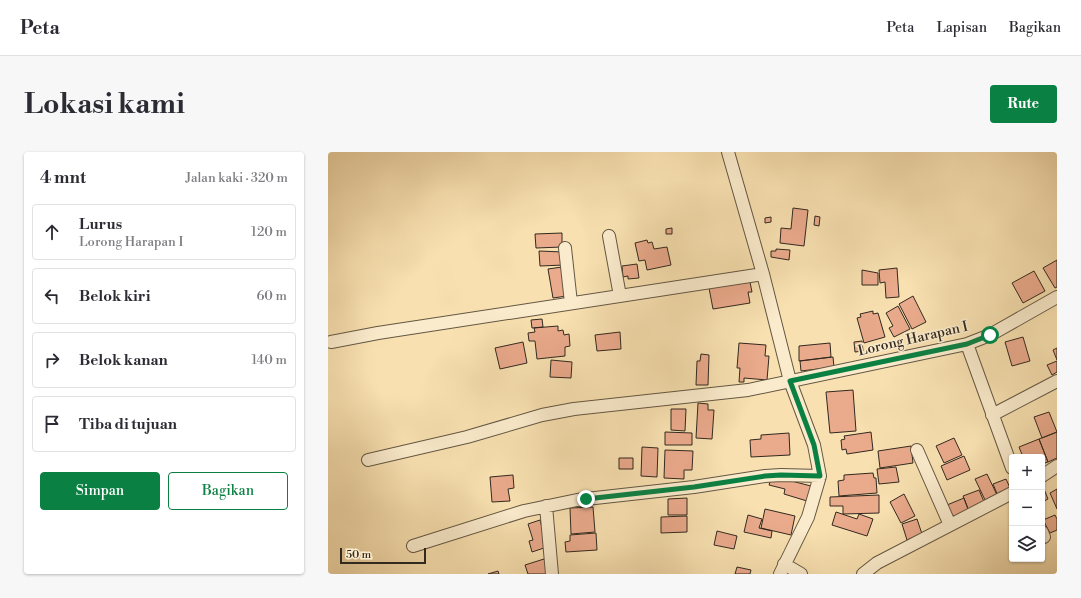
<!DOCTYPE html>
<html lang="id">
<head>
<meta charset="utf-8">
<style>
  body { margin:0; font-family:"Libre Bodoni",serif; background:#f7f7f7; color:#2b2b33 }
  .controls { position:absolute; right:12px; bottom:12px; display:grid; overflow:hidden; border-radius:4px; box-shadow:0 1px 3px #0004 }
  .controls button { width:36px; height:36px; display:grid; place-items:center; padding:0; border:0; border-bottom:1px solid #e1e1e2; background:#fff; color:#2b2b33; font:20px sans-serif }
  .scale { position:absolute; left:12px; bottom:10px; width:86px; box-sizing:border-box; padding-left:4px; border:2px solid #32291f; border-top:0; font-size:11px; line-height:14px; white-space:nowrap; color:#32291f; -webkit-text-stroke:3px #faebcc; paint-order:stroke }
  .stop { position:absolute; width:12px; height:12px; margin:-9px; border:3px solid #0b8043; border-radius:50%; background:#fff }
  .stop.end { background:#0b8043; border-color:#fff; box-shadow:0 1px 4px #0008 }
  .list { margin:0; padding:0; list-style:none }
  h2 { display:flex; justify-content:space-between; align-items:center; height:52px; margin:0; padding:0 16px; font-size:17px }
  h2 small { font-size:13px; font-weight:400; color:#7c7c81 }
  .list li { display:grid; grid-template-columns:26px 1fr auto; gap:12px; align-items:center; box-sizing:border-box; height:56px; margin:0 8px 8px; padding:0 8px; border:1px solid #e1e1e2; border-radius:4px }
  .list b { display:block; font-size:15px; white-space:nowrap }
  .list p { margin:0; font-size:13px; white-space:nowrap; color:#7c7c81 }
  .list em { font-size:13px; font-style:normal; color:#7c7c81 }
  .actions { display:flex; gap:8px; padding:12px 16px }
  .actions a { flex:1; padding:9px 0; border:1px solid #0b8043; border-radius:4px; text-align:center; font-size:14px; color:#0b8043 }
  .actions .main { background:#0b8043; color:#fff }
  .icon { flex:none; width:22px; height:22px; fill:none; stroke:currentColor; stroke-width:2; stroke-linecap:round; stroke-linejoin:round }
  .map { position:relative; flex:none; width:729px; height:422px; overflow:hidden; border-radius:4px }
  header { display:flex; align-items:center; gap:24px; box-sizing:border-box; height:56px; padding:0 20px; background:#fff; border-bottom:1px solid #e1e1e2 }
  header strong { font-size:19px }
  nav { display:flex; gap:22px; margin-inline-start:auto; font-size:14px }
  .intro { display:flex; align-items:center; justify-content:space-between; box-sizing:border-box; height:96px; padding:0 24px }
  h1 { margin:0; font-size:28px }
  .button { padding:10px 18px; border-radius:4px; background:#0b8043; color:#fff; font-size:14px; font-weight:700 }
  main { display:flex; gap:24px; padding:0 24px }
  aside { flex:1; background:#fff; border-radius:4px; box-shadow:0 1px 3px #0004 }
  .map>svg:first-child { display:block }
</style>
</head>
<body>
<header>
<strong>Peta</strong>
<nav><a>Peta</a><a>Lapisan</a><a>Bagikan</a></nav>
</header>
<div class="intro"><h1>Lokasi kami</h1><a class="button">Rute</a></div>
<main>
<aside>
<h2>4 mnt<small>Jalan kaki · 320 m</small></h2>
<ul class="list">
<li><svg class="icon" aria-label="ahead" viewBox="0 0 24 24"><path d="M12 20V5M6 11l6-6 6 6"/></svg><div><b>Lurus</b><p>Lorong Harapan I</p></div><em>120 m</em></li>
<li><svg class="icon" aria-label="left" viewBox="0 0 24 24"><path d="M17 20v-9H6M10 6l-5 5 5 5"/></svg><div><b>Belok kiri</b></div><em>60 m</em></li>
<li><svg class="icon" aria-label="right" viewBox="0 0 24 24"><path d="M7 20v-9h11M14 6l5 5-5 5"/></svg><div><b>Belok kanan</b></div><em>140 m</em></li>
<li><svg class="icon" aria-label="arrive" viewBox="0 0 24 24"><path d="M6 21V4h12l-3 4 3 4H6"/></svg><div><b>Tiba di tujuan</b></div></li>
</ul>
<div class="actions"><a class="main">Simpan</a><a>Bagikan</a></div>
</aside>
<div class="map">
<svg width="729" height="422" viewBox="0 0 729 422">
  <rect width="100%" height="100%" fill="#f8e0b0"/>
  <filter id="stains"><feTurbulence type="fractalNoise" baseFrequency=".005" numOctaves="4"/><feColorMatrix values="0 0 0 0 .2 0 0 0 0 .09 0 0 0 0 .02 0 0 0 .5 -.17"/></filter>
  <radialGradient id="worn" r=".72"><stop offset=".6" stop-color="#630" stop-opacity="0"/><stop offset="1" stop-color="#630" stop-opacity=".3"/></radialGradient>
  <path fill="#eaaa8c" stroke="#32291f" d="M465,56l15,2 -4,36 -24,-3 1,-15 10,1z
    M487,64l5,1 -1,9 -5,-1z
    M443,65v5l-6,1v-5z
    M344,76v6h-6v-5z
    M234,81v14l-26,1 -1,-14z
    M319,88l1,3 4,-1 2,7 13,-2 4,18 -24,5 -2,-10 -6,1 -4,-18z
    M448,97l14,1 -1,10 -18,-3v-6h5z
    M211,99l24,1 1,13 -24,1z
    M729,108v27l-2,1 -12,-20z
    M309,112l2,14 -11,1v-3l-5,1 -1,-11z
    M234,115l5,29 -14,2 -5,-29z
    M569,116l2,29 -13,1 -1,-16 -5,1 -1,-13z
    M534,118l16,3v12h-16z
    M706,119l11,20 -22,12 -11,-20z
    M422,130l2,10h-4l2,11 -37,6 -4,-21z
    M585,144l13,26 -14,7 -13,-25z
    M570,154l12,23 -16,8 -5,-9 4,-2 -7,-13z
    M545,159v3l5,-1 7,24 -21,6 -7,-25 4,-1 -1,-3z
    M214,167l1,8 -11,1 -1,-8z
    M230,174v5l5,-1 1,5 5,-1 1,12 -5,1v9l-28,3 -2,-18h-6l-1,-8 7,-1 -1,-4z
    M292,180l1,17 -24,2 -2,-16z
    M695,185l7,24 -18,5 -7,-24z
    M534,189l1,10 -8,1 -1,-10z
    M195,190l4,21 -27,6 -5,-21z
    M411,191l27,2 -1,11h4l-2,24 -23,-2v4h-5l1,-14h-3z
    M502,191l1,14 -32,4v-15z
    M729,196v12l-4,-10z
    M373,202l8,1 -1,30h-12l1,-24h3z
    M505,205l1,10 -33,4 -1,-10z
    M223,208l21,2 -1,16 -21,-1z
    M729,209v11l-5,3 -5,-10z
    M525,238l3,41 -26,2 -4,-41z
    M370,251l10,1v6h6l-2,29 -16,-1z
    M343,257h15l-1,22 -14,-1z
    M721,260l8,20 -15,6 -8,-21z
    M337,280l27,1v12h-27z
    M543,280l2,18 -26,4 -1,-5 -4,1 -1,-10 4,-1 -1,-3z
    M729,280v26l-9,4 -9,-23z
    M461,281l1,22 -39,2 -1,-17 11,-1v-4z
    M626,286l8,17 -18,8 -8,-17z
    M711,287l9,23 -6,2v-7h-19l-4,-10z
    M583,294l2,17 -33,5 -2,-17z
    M314,295l16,1 -1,29 -16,-1z
    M337,298l28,1 -1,19h-8v9l-20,-1z
    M636,304l6,14 -23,10 -6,-14z
    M291,306h14v11h-14z
    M568,315l3,15 -20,2 -2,-15z
    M545,321l1,5h2l1,15 -38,3 -1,-15 6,-1v-5z
    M659,322l11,23 -12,5 -11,-23z
    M185,323l1,13 -6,1 2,12 -18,1 -2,-25z
    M444,324l39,10 -4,15 -23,-7 1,-5 -16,-4z
    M678,327l5,11 -13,6 -5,-12z
    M714,332l6,15 -6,3z
    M729,337v20l-7,-16z
    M651,338l6,14 -16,7 -6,-15z
    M576,342l11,22 -14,7 -11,-21z
    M551,343v18l-36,1v-8h-13v-9z
    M359,346v17h-19v-16z
    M636,346l5,14 -16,7 -6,-14z
    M265,355l2,25 -24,2 -1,-26z
    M437,357l30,7 -4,19 -30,-7z
    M508,360l21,7 2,-5 14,5 -6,17 -35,-11z
    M420,363l14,4 -3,9 13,3 -1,7 -27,-6z
    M727,363l2,4v11l-7,3 -7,-13z
    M359,364v16l-26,1v-16z
    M589,367l5,15 -15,6 -5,-16z
    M212,368l7,27 -15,5 -3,-11 4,-1 -5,-16z
    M389,379l20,5 -3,13 -20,-4z
    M268,381l1,17 -31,2 -1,-10 5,-1v-6z
    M216,407l5,15h-21l-3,-9z
    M409,415l14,3 -1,4h-15z
    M170,419l1,3h-11z"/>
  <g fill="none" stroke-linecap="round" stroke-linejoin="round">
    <defs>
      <path id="minor" d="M400,0l35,122 27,107 24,64 6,31 -12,41 -28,57
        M281,84l11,60
        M237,96l6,55
        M3,190l47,-9 385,-59
        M639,192l45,124
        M664,263l65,-34
        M589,298l33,75
        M40,308l99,-23 75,-22 32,-6 174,-19 219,-46 23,-9 67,-38
        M714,324l15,-10
        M218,354l6,68
        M714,380l2,5
        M85,394l111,-35 53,-11 117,-13 71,-11 16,-1 39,1
        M456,412l17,10
        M535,422l14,-11 135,-70"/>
    </defs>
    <use href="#minor" stroke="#645743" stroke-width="14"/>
    <use href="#minor" stroke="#faebcc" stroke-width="12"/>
  </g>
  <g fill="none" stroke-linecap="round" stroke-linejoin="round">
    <path stroke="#0b8043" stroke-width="5" d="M258,347l108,-12 71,-11 16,-1 39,1 -6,-31 -24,-64 177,-37 23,-9"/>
  </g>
  <g text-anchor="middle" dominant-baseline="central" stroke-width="3" stroke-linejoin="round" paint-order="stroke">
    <g font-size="14" fill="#32291f" stroke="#faebcc">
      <text transform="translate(585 187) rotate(-13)">Lorong Harapan I</text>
    </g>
  </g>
  <rect width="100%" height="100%" filter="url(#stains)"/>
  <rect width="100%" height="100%" fill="url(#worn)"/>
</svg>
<div class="controls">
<button>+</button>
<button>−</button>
<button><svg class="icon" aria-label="layers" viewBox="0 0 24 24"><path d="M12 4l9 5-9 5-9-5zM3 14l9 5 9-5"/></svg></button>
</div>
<div class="scale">50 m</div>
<div class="stop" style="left:662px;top:183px"></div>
<div class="stop end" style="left:258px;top:347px"></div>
</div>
</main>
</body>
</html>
